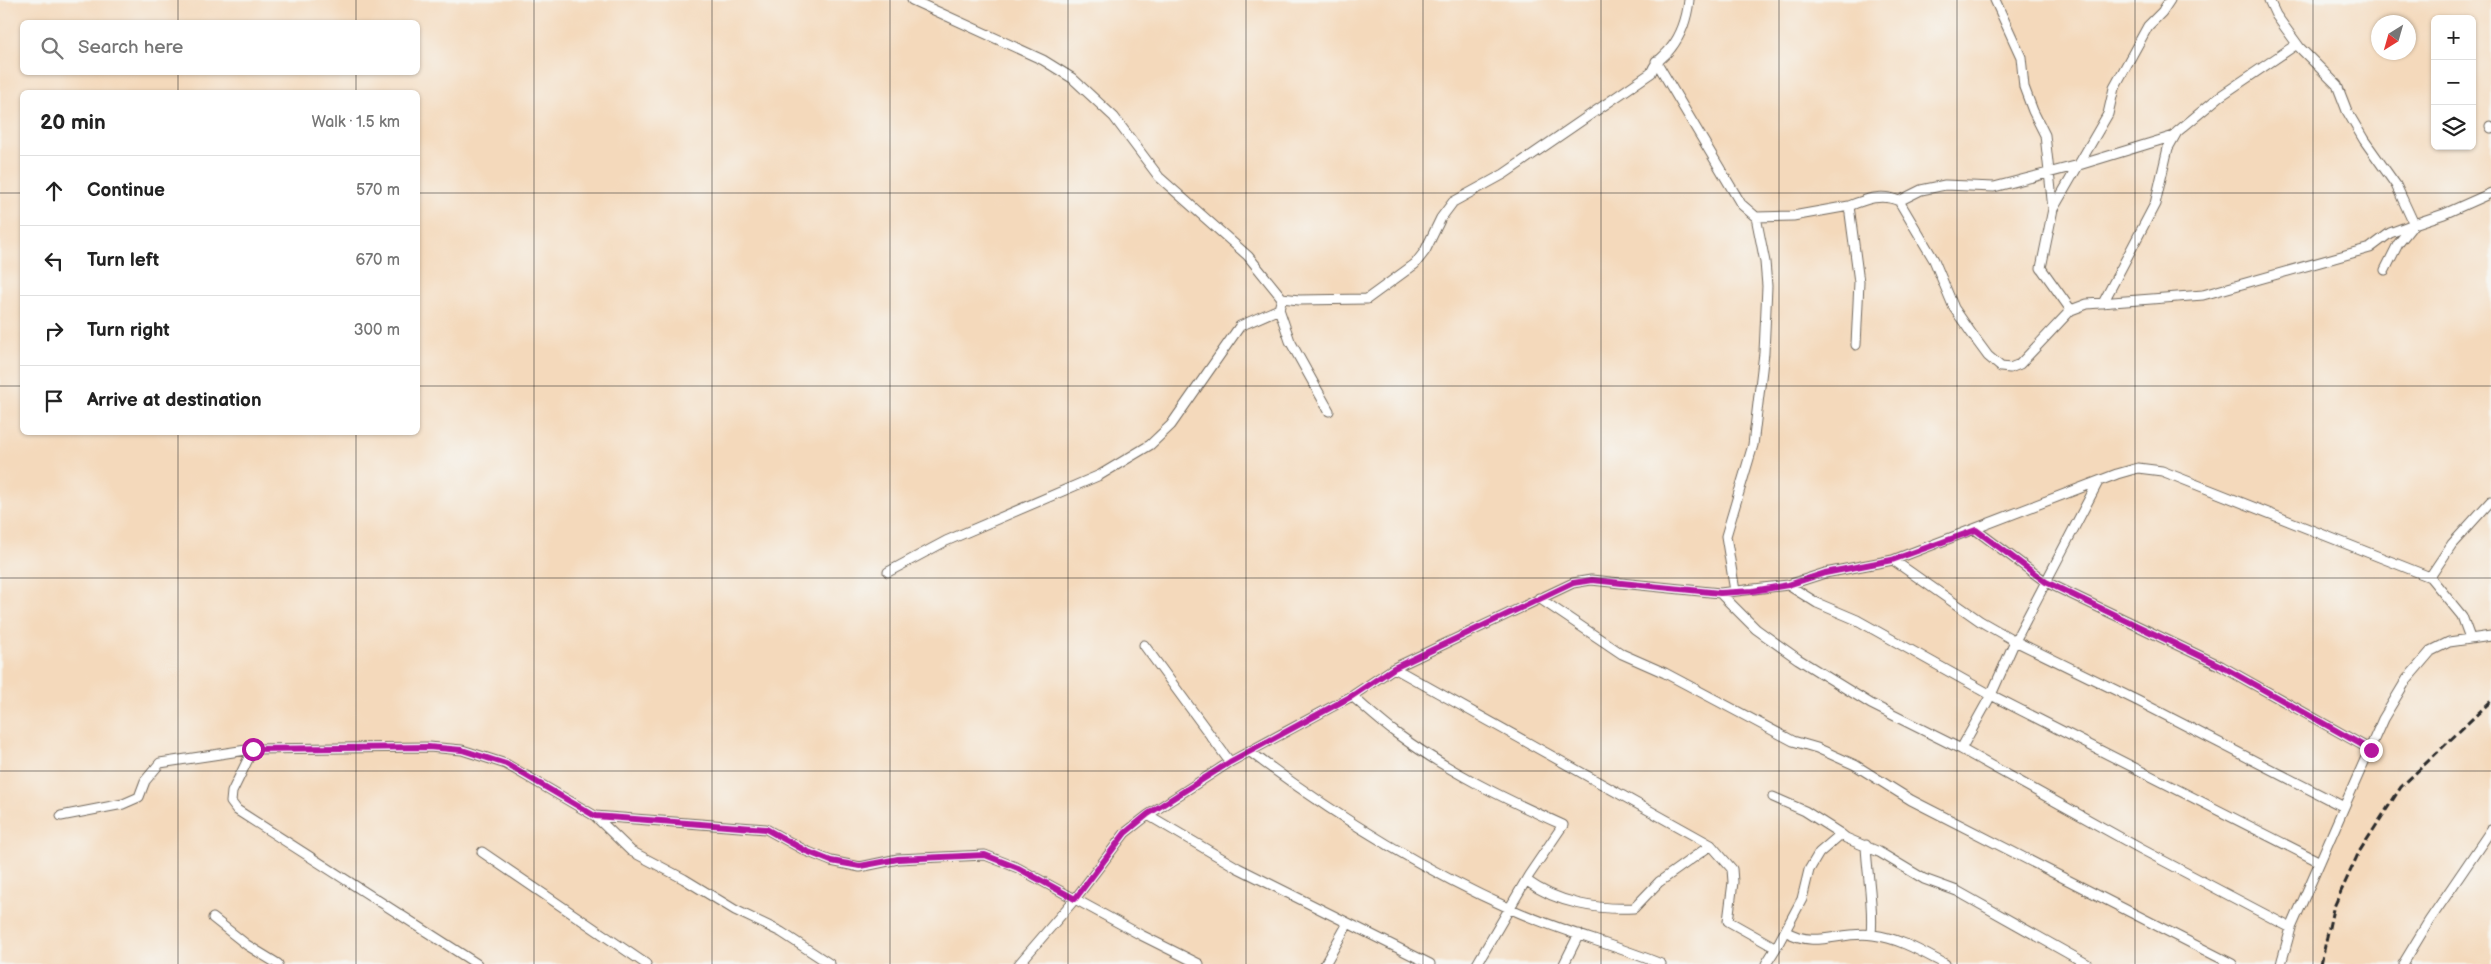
<!DOCTYPE html>
<html lang="en">
<head>
<meta charset="utf-8">
<style>
  body { margin:0; font-family:"Balsamiq Sans",sans-serif; background:#f6f6f6; color:#222 }
  .controls { position:absolute; right:15px; top:15px; display:grid; overflow:hidden; border-radius:8px; box-shadow:0 1px 4px #0004 }
  .controls button { width:45px; height:45px; display:grid; place-items:center; padding:0; border:0; border-bottom:1px solid #e0e0e0; background:#fff; color:#222; font:25px sans-serif }
  .compass { position:absolute; left:2371px; top:15px; width:45px; height:45px; border-radius:50%; background:#fff; box-shadow:0 1px 4px #0004; rotate:217deg }
  .stop { position:absolute; width:15px; height:15px; margin:-11px; border:4px solid #b5179e; border-radius:50%; background:#fff }
  .stop.end { background:#b5179e; border-color:#fff; box-shadow:0 1px 5px #0008 }
  .list { margin:0; padding:0; list-style:none }
  h2 { display:flex; justify-content:space-between; align-items:center; height:65px; margin:0; padding:0 20px; font-size:21px }
  h2 small { font-size:16px; font-weight:400; color:#767676 }
  .list li { display:grid; grid-template-columns:32px 1fr auto; gap:15px; align-items:center; box-sizing:border-box; height:70px; padding:0 20px; border-top:1px solid #e0e0e0 }
  .list b { display:block; font-size:19px; white-space:nowrap }
  .list em { font-size:16px; font-style:normal; color:#767676 }
  .icon { flex:none; width:28px; height:28px; fill:none; stroke:currentColor; stroke-width:2; stroke-linecap:round; stroke-linejoin:round }
  .map { position:relative; flex:none; width:2491px; height:964px; overflow:hidden }
  .search { position:absolute; background:#fff; box-shadow:0 1px 4px #0004; left:20px; top:20px; width:400px; height:55px; display:flex; align-items:center; gap:12px; box-sizing:border-box; padding:0 18px; border-radius:8px; color:#767676; font-size:19px }
  .panel { position:absolute; background:#fff; box-shadow:0 1px 4px #0004; left:20px; top:90px; width:400px; height:345px; border-radius:8px }
  .map>svg:first-child { display:block }
</style>
</head>
<body>
<div class="map">
<svg width="2491" height="964" viewBox="0 0 2491 964">
  <rect width="100%" height="100%" fill="#f6f6f2"/>
  <filter id="ink" filterUnits="userSpaceOnUse"><feTurbulence type="fractalNoise" baseFrequency=".02" numOctaves="2"/><feDisplacementMap in="SourceGraphic" scale="10" xChannelSelector="R" yChannelSelector="G"/><feConvolveMatrix kernelMatrix="1 2 1 2 8 2 1 2 1" color-interpolation-filters="sRGB"/></filter>
  <filter id="wash" filterUnits="userSpaceOnUse"><feTurbulence type="fractalNoise" baseFrequency=".0096" numOctaves="4" result="noise"/><feDisplacementMap in="SourceGraphic" scale="20" xChannelSelector="R" yChannelSelector="G"/><feGaussianBlur stdDeviation="1.12" result="paint"/><feColorMatrix in="noise" values="0 0 0 0 0 0 0 0 0 0 0 0 0 0 0 0 0 1.4 0 .05"/><feComposite in="paint" operator="in"/></filter>
  <g filter="url(#wash)">
    <rect width="100%" height="100%" fill="#f4d9bb"/>
  </g>
  <g filter="url(#ink)">
    <g fill="none" stroke-linecap="round" stroke-linejoin="round">
      <defs>
        <path id="minor" d="M912,0l131,60 29,18 42,39 45,60 89,79 34,42 17,2 68,-1 48,-35 10,-13 16,-33 12,-16 51,-28 147,-101c6,-15 12,-14 20,-25 11,-14 16,-30 18,-48
          M1995,0l26,57 3,30 9,24 12,24 8,74
          M1656,61l85,143 15,13 37,-1 56,-10
          M2490,126l1,2
          M1899,201l22,-11 24,-5 49,2 85,-22 95,-29
          M2385,270l13,-26 16,-20 30,-10 47,-21
          M2103,303l52,-99 13,-56 9,-16 42,-35 78,-53
          M1279,309l11,32 39,70
          M2071,310l-30,-42 12,-59 55,-95 6,-26 34,-62 14,-14 8,-12
          M1856,345l3,-63 -10,-76c17,-7 33,-13 50,-5l35,59 20,48 20,29 14,19 13,11 9,1 10,-4 51,-54 16,-6 116,-9 167,-47 20,-15 24,-9 -18,-39 -32,-45 -17,-29 -10,-26 -37,-37 -24,-33 -7,-15
          M1976,530l70,52 175,84 150,84
          M1893,560l87,61 35,20 123,60 206,106
          M888,572l58,-31 154,-66 50,-30 21,-20 69,-99 39,-17 3,-11
          M2430,577l22,-33 39,-43
          M1788,585l29,18 40,17 134,75 329,167
          M1735,591l-9,-55 27,-91 11,-92 3,-67 -2,-24 -9,-45
          M1720,593l36,36 42,30 73,45 90,45 180,100 150,79
          M1539,598l83,56 43,19 128,68 24,7 38,17 56,35 321,164
          M1144,645l86,117
          M1394,668l317,177 21,24 1,13 -5,39 48,27 26,-49 7,-29 10,-17 22,-19 5,4 33,14 45,27 33,12 130,73
          M1352,696c14,12 28,25 44,37 51,38 109,66 167,92l-34,50 -52,89
          M253,749l-21,43 -1,10 6,8 240,154
          M1961,749l30,-54 24,-54 83,-159
          M1249,751c82,62 168,116 262,158 48,22 101,35 150,55
          M1773,797l32,14 36,23
          M1148,815l90,53 192,96
          M61,816l62,-12 16,-7 6,-16 15,-18 93,-14 176,-2 33,3 44,14 89,52 171,13 40,22 25,10 29,6 38,-8 87,-4 33,13 123,67 58,29
          M595,816l36,35 53,28 51,31 46,22 49,32
          M1866,845c1,30 8,60 5,89
          M482,852l164,112
          M1527,881c30,22 70,29 107,27l25,-26 52,-37
          M213,918l34,27 31,19
          M1785,931c32,19 55,-1 88,4 26,3 49,17 72,29
          M1019,964l56,-65 50,-66 23,-18 82,-53 122,-66 42,-28 179,-85 18,-3 129,13 68,-8 37,-12 68,-13 224,-86 21,-6 24,3 268,106 32,39 8,22
          M1325,964l22,-39
          M1564,964l15,-30
          M1766,964l10,-16
          M2281,964l10,-36 53,-121 39,-88 24,-40 24,-28 18,-9 42,-6
          M2403,964l26,-43 62,-91"/>
      </defs>
      <use href="#minor" stroke="#71685d" stroke-width="11"/>
      <use href="#minor" stroke="#fff" stroke-width="9"/>
      <path stroke="#2b2b2b" stroke-width="3" stroke-dasharray="8 4" stroke-linecap="butt" d="M2321,964l12,-55 26,-57 42,-65 90,-86"/>
    </g>
  </g>
  <g fill="none" stroke-linecap="round" stroke-linejoin="round" filter="url(#ink)">
    <path stroke="#b5179e" stroke-width="6" d="M253,749l175,-2 34,3 44,14 89,52 171,13 40,22 25,10 29,5 38,-7 87,-4 33,13 57,31 50,-66 23,-19 82,-52 122,-66 42,-28 179,-85 19,-3 128,13 33,-2 35,-6 37,-12 67,-13 84,-30 70,52 175,84 150,84"/>
  </g>
  <path fill="none" stroke="#2b2b2b" stroke-width="1" stroke-opacity="0.55" d="M178,0v22M356,0v22M534,0v964M712,0v964M890,0v964M1068,0v964M1246,0v964M1423,0v964M1601,0v964M1779,0v964M1957,0v964M2135,0v964M2313,0v964M178,72v20M356,72v20M0,193h22M418,193h2073M0,386h22M418,386h2073M178,432v532M356,432v532M0,578h2491M0,771h2491"/>
</svg>
<div class="controls">
<button>+</button>
<button>−</button>
<button><svg class="icon" aria-label="layers" viewBox="0 0 24 24"><path d="M12 4l9 5-9 5-9-5zM3 14l9 5 9-5"/></svg></button>
</div>
<svg class="compass" viewBox="-18 -18 36 36"><path d="M0-13l5 13h-10z" fill="#e53935"/><path d="M0 13l5-13h-10z" fill="#767676"/></svg>
<div class="stop" style="left:253px;top:749px"></div>
<div class="stop end" style="left:2371px;top:750px"></div>
<div class="search"><svg class="icon" aria-label="search" viewBox="0 0 24 24"><circle cx="10" cy="10" r="6"/><path d="M15 15l6 6"/></svg>Search here</div>
<section class="panel">
<h2>20 min<small>Walk · 1.5 km</small></h2>
<ul class="list">
<li><svg class="icon" aria-label="ahead" viewBox="0 0 24 24"><path d="M12 20V5M6 11l6-6 6 6"/></svg><div><b>Continue</b></div><em>570 m</em></li>
<li><svg class="icon" aria-label="left" viewBox="0 0 24 24"><path d="M17 20v-9H6M10 6l-5 5 5 5"/></svg><div><b>Turn left</b></div><em>670 m</em></li>
<li><svg class="icon" aria-label="right" viewBox="0 0 24 24"><path d="M7 20v-9h11M14 6l5 5-5 5"/></svg><div><b>Turn right</b></div><em>300 m</em></li>
<li><svg class="icon" aria-label="arrive" viewBox="0 0 24 24"><path d="M6 21V4h12l-3 4 3 4H6"/></svg><div><b>Arrive at destination</b></div></li>
</ul>
</section>
</div>
</body>
</html>
